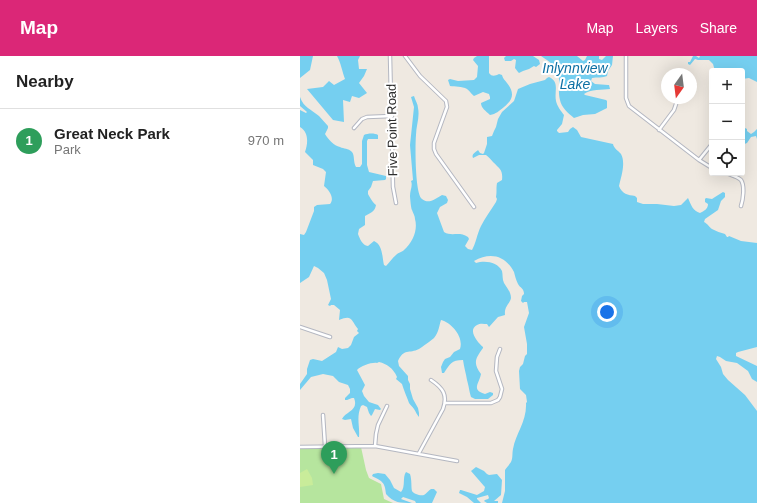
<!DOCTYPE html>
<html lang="en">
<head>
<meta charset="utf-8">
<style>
  body { margin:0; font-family:Arial,sans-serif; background:#f2f2f2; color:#222 }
  .controls { position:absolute; right:12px; top:12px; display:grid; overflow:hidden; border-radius:4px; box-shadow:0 4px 16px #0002 }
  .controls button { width:36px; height:36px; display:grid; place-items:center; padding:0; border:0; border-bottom:1px solid #e0e0e0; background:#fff; color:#222; font:20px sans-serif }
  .compass { position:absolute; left:361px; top:12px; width:36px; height:36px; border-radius:50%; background:#fff; box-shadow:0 4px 16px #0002; rotate:194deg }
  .you { position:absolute; left:307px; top:256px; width:14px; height:14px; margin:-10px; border:3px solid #fff; border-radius:50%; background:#1a73e8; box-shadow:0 0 0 6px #1a73e833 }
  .badge { display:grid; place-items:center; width:26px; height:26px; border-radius:50%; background:#db2777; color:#fff; font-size:13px; font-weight:700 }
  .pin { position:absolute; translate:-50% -33px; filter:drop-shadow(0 1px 2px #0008) }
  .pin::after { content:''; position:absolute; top:21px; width:14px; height:12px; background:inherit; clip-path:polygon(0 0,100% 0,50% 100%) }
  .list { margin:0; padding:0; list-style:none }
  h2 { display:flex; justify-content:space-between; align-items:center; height:52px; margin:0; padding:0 16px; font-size:17px }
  h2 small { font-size:13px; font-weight:400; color:#767676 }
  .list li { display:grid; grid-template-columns:26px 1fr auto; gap:12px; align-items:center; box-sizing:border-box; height:64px; padding:0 16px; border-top:1px solid #e0e0e0 }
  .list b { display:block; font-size:15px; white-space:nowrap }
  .list p { margin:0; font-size:13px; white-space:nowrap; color:#767676 }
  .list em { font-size:13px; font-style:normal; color:#767676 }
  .icon { flex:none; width:22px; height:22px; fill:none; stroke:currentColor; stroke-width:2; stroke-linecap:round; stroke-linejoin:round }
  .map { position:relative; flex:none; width:457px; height:447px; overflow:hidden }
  header { display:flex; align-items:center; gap:24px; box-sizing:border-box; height:56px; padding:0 20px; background:#db2777; color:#fff }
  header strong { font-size:19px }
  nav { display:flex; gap:22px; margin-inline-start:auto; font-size:14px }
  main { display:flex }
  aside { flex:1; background:#fff }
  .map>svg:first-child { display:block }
</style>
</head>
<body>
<header>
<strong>Map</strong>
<nav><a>Map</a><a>Layers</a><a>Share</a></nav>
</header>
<main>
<aside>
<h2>Nearby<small></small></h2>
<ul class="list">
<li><span class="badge" style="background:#2e9e5b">1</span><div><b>Great Neck Park</b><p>Park</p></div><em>970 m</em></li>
</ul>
</aside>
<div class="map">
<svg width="457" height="447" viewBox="0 0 457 447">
  <rect width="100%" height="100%" fill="#efe9e1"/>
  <path fill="#b6e59e" d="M61,391l5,23 3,8 12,6 3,15 9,4h-93v-54z"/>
  <path fill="#c9ec9a" d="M7,413l5,9 1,7 -13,2v-14z"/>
  <path fill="#75cff0" d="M0,0h13l-3,14 -10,8z
    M37,0h23l-2,4 1,9h8l-3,7 -5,7 8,10 -8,5 -7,-2 -2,6 -7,-2 1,22 -11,-2 -26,-31 16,-2 6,-6 5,4 11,-6c-3,-8 -4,-16 -8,-23z
    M177,0h12v17c3,4 6,3 10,1l3,1c1,4 3,5 5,8 8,10 6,17 -3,24 -5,4 -8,7 -14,8 -4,-4 -9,-7 -9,-12l9,-4v-2l-1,-3 -6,-2 -9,4c-3,-2 -4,-5 -7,-7 -5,-3 -12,-2 -17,-3l-2,-6 2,-1 8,2 16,-1 3,-3 1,-11 -5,-6 1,-2z
    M206,0h27l6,4 1,4 -4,3 -2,-1 -5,3 -6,2 -4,2 -1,-1 -3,-4 1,-8 -2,-1 -3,2h-6l-1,-3z
    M241,0h36l6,5 2,-1 2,-4h12v3l3,1 4,-4h7l-1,9 -4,6 -1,5c-4,2 -10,1 -15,2l-1,3 4,3 13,1h1l1,4c-7,1 -20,0 -26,5l1,1 21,5 1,1v7l-12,6 -12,1 -9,3c-5,-4 -13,-11 -14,-18 -3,-11 2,-20 -4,-31 -4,-6 -9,-9 -15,-13z
    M393,0h3l3,2 1,-2h57v26l-8,-4 -7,1v-8h-27l-2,-7 -4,-4h-11l-3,-1 -5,6 -2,-1v-2h2z
    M249,21c11,5 5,14 7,24 1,5 5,10 8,14l-2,9 -5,6v1l2,2 9,-1 2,-3 3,-2 4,3 4,7 32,7c1,5 5,6 8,10 5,9 0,23 -2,32 3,8 9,9 16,10l2,2v4l6,2h14l17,2 7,-1 7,-7c3,7 5,13 12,15 4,-2 8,-4 8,-9l-3,-2v-3l1,-1 6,1 3,-2 8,-5 2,1v4l-4,4 -3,9 -13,9 -1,3c4,2 5,5 8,7 4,2 9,4 13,5l2,3h1l1,-1 12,5 16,2v104l-19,5 -2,1v3l21,10v16l-5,-3 -4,-8 -11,-8 -11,-2 -6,-4 -3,-1 -1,3 5,8 2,7 5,6 17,15 12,16v92h-255l3,-12v-21c2,-3 4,-5 6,-8 2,-4 1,-8 2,-13 3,-16 14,-28 13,-46l1,-1 -1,-7 -6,-6 -1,-18 1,-4 3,-3 2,-8 2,-2v-10l-3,-17 5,-14 -2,-11h-3l-1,1 -2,-2 1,-5 2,-2c0,-6 -4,-6 -6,-10 -2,-4 -3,-8 -4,-12 -9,-17 -24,-20 -40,-11l2,2c9,-3 22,-1 26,8 1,4 0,8 2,12 3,5 7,9 7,15 -1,6 -7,8 -6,17l-7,2 -9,10 -2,-3c-3,0 -7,-1 -10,1 -10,5 1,18 6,22v1c-8,11 -10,15 -2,26 -2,10 -10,16 4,20l5,-2 3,1v2l-5,4h-13l-4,-2c-2,-7 -2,-10 -4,-17 -1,-6 -3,-13 -4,-20 -12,0 -13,4 -19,13h-2l-1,-6 2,-5 2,-3 5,-2 4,-5 6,-3c4,-12 -8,-26 -19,-29 -2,6 -2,12 -7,18 -1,1 -13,10 -15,11 -10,5 -15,-1 -21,12l1,5 9,10v4l2,4v5l3,10 5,9 1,5v4c-2,-2 -3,-5 -5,-8 -2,-3 -3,-3 -5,-6 -1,-3 -6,-15 -7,-19l-6,-5 1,-2c-4,-9 -10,-13 -18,-15l-2,1c-5,-1 -16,3 -20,7l8,15 -3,6 2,5 5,6 9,3 3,4 -1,1 -5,-1 -3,6 -1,1 -2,-3 -2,-6 -4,-2 -2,1c-5,12 -1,20 -2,31h-1l-5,-9 -2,-9 -6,1 -3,-1c4,-8 17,-8 12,-21h-2l-5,2h-2v-2l5,-5v-4l-2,-4 -9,-3 -6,-6 -10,-2 -12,3 -11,13v-6l7,-10v-5l3,-9 3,-1 9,2 14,-9 2,-5 4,2 6,-1 3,-3 3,-8 5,-4 -2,-2 1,-2c-7,-8 -5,-15 -19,-9l1,-10 -6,-5h-3l-1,1 -2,-1 3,-6 -4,-19 -3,-7 -6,-5 -4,-2 -5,11 -9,6v-49l4,1 2,-3 8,-21v-4l3,-2 13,-1c5,-6 -1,-14 -6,-18l2,-14 -3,-3 -10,-4v-5l-8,-8c3,-8 4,-20 -5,-25v-17l6,3 1,-1 -7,-6v-9c4,11 11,12 19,19 3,3 6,7 9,10v2l-3,6c3,5 9,12 15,13 4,2 8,1 12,5 3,4 1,10 4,15h4l2,-3v-23l2,-6c4,-2 11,-2 14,0v4h-10l-1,2v24l2,7 17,4v3l-1,1 -12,1 -2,6 -3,4v3c1,2 5,9 8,11 -1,7 -6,8 -11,11v9l-6,4 -1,5c2,5 4,11 10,12l6,-5c9,4 8,16 10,24l2,1c4,-4 6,-8 10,-11 3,-3 6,-3 8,-5 9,-8 14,-20 11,-31 0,-3 -2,-6 -3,-9 -1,-1 -2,-13 -2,-14 0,-6 3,-10 1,-15l2,-1 -3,-35 4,-38 -3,-10 3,-1c1,4 4,8 4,12 2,9 -2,18 -2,27 -1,11 -1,59 6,64 7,6 14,-1 20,-4l4,1 2,4 -1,3 -7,4 -3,6 7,19c8,5 15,-1 24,5l1,2 -4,7 3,3 4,1c4,-7 5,-16 9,-24 4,-8 10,-16 15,-24l1,-3 -1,-2c1,-6 0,-8 1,-14l5,-3c1,-10 -2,-11 -9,-18 -2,-2 -4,-5 -7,-7h-7l-6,3c-2,-4 3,-6 5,-8l2,3 3,1 1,-1 3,-9v-7l5,-1 2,-5 2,-4 2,-8 4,-7 12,-11 4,-12 12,-5 15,-4 2,-2z
    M445,72l2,1v2l4,3 3,-2 3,-3v10l-1,-3 -5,1 -4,6 -5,2v-16z
    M176,411l8,4 3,3 2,1 8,-1 5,6 -1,15 -7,6h4v2h-11l-3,-2 1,-1 3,-1 1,-1 -1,-3 -11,3v1l4,4h-7l-7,-6 -8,-4 1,-3h1l16,5 7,-4 1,-4 -1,-1 -13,-15z
    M106,416l4,2c2,6 1,13 2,17 2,3 8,5 12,4 2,-1 5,-5 7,-6h3l3,3 -5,11h-16l-1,-2 -12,-4 -2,2 11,4c-12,0 -18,0 -26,-9 -1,-12 -4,-13 -14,-18l1,-2 5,-1 7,1 5,6 4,8 7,4c5,-6 1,-14 5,-20z"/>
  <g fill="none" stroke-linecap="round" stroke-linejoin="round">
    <defs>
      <path id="street" d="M90,0l3,131 3,16
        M105,0l15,20 26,25 1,6 -13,36v6l2,5 38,53
        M326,0v42l3,8 70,54 13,8
        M54,72l8,-9 5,-2 25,-1
        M359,74l15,-20 2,-6
        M399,104l13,-16
        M426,117c4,2 11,3 15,7 4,6 2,20 0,26
        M0,271l30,10
        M145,347h46l7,-3 2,-3 2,-8 -6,-18 1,-14 3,-8
        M23,359l2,31
        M75,390l1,-12 2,-9 9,-19
        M0,391l75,-1 82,15
        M119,397l24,-44c5,-14 0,-21 -12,-29"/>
    </defs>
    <use href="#street" stroke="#b4b7c1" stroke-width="4.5"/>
    <use href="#street" stroke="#fff" stroke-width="2.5"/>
  </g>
  <g text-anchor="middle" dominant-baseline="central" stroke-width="4" stroke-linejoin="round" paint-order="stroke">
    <g font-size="13" fill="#2e2e2e" stroke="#fff">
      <text transform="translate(92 74) rotate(-91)">Five Point Road</text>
    </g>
    <g font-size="14" font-style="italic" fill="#0d6fa3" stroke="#fff">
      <text x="275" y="12">Inlynnview<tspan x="275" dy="16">Lake</tspan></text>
    </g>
  </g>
</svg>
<div class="controls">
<button>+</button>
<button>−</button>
<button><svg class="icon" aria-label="locate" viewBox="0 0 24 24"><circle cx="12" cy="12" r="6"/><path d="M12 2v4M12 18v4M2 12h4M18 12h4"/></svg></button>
</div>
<svg class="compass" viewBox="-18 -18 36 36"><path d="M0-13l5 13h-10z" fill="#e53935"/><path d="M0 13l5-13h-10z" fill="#767676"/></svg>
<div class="you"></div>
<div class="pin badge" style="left:34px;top:418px;background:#2e9e5b">1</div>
</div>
</main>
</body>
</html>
